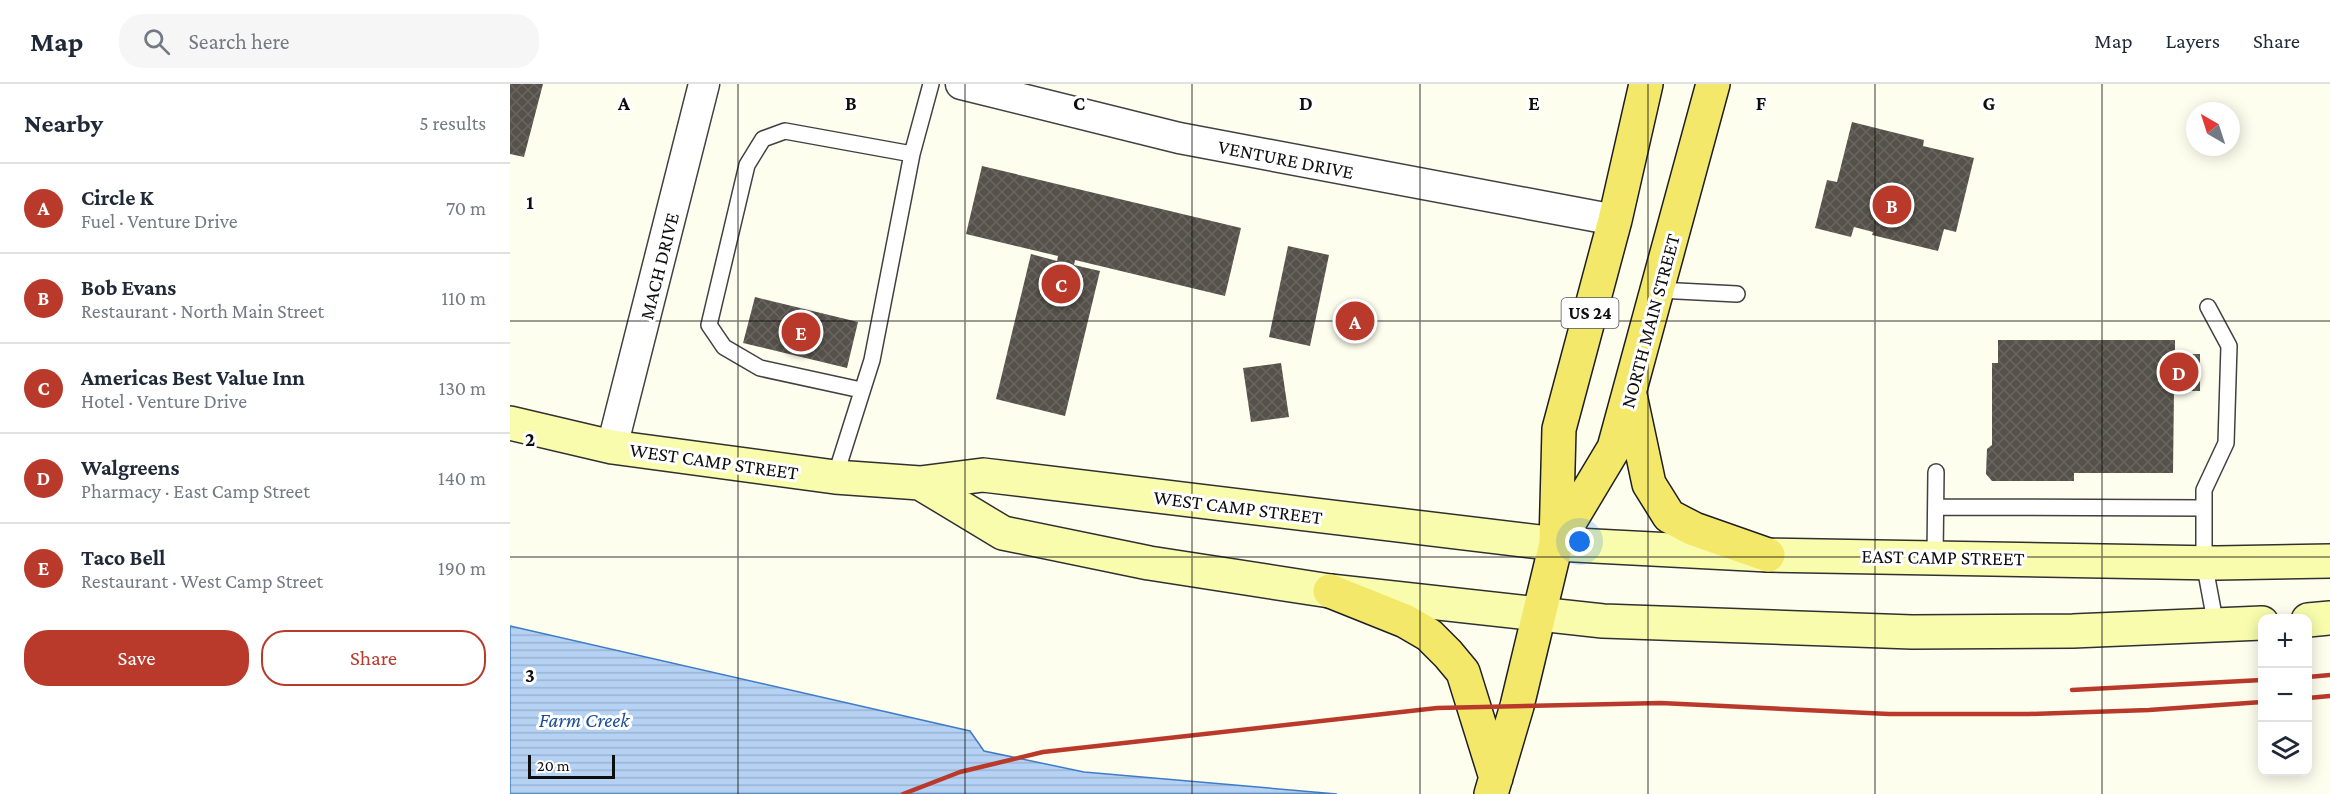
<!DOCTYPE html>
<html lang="en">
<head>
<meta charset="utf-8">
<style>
  body { margin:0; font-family:"Crimson Pro",serif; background:#f6f6f7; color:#1f2937 }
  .controls { position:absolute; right:18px; bottom:18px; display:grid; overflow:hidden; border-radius:12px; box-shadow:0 3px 15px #0003 }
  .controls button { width:54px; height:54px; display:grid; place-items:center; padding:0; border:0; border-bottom:2px solid #e0e1e3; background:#fff; color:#1f2937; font:30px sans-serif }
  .compass { position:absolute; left:1676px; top:18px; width:54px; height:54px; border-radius:50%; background:#fff; box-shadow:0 3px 15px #0003; rotate:321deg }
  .scale { position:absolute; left:18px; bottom:15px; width:87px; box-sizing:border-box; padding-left:6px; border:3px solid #0e0e0e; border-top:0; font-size:16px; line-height:21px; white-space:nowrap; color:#0e0e0e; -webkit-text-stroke:4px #fff; paint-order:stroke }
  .you { position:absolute; left:1070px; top:458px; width:21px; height:21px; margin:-15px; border:4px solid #fff; border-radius:50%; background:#1a73e8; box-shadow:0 0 0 9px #1a73e833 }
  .badge { display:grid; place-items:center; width:39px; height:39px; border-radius:50%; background:#b93a2b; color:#fff; font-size:20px; font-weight:700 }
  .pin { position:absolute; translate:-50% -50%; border:3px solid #fff; box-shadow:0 2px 6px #0006 }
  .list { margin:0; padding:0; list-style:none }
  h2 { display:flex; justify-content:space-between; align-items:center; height:78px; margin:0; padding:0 24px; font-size:26px }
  h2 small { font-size:20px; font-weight:400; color:#747a83 }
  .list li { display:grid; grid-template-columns:39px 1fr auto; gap:18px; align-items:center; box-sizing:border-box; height:90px; padding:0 24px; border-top:2px solid #e0e1e3 }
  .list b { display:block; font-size:22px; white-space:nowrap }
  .list p { margin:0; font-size:20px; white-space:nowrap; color:#747a83 }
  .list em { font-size:20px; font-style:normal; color:#747a83 }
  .actions { display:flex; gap:12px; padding:18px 24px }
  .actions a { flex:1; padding:14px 0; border:2px solid #b93a2b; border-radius:24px; text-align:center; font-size:21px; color:#b93a2b }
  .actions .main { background:#b93a2b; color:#fff }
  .icon { flex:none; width:33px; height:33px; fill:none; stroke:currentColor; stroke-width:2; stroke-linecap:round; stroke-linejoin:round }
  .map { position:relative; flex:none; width:1820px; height:710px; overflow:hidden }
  header { display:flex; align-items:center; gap:36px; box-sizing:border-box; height:84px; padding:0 30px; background:#fff; border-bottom:2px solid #e0e1e3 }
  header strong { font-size:28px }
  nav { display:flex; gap:33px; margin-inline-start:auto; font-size:21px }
  .search { width:420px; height:54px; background:#f6f6f7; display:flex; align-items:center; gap:15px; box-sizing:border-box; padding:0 21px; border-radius:24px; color:#747a83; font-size:22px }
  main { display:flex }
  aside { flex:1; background:#fff }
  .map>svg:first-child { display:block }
</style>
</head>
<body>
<header>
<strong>Map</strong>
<div class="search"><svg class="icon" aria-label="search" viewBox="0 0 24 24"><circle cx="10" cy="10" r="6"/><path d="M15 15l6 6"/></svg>Search here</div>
<nav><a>Map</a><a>Layers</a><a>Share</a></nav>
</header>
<main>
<aside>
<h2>Nearby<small>5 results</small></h2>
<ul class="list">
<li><span class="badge">A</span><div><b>Circle K</b><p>Fuel · Venture Drive</p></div><em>70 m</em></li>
<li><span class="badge">B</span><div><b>Bob Evans</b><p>Restaurant · North Main Street</p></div><em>110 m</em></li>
<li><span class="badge">C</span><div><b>Americas Best Value Inn</b><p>Hotel · Venture Drive</p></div><em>130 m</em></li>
<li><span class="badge">D</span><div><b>Walgreens</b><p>Pharmacy · East Camp Street</p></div><em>140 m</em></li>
<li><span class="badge">E</span><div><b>Taco Bell</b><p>Restaurant · West Camp Street</p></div><em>190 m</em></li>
</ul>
<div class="actions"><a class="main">Save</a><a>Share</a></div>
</aside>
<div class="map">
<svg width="1820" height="710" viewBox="0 0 1820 710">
  <defs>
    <pattern id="water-rules" width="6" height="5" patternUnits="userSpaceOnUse" patternTransform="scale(1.5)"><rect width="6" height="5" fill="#b5d2f4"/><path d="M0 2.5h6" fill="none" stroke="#9ab3d0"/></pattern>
    <pattern id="building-cross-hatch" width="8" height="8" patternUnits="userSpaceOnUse" patternTransform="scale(1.5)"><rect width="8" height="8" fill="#56514a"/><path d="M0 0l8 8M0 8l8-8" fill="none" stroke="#696560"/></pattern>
  </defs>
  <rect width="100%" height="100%" fill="#fefeef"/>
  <path fill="url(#water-rules)" stroke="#3f7cc8" stroke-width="1.5" d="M0,542l460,105 14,20 100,21 253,22h-827z"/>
  <path fill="url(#building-cross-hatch)" d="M0,0h33l-19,73 -14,-3z
    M1342,38l72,18 -1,6 51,12 -18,74 -12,-3 -6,22 -66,-16 1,-3 -19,-5 -3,10 -36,-9 12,-48 10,2z
    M472,82l259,62 -16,68 -150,-36 -1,5 26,6 -35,145 -69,-17 35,-145 26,7 1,-5 -92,-22z
    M778,162l41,9 -19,91 -41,-9z
    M245,213l103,25 -11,46 -104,-25z
    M1488,256h177v14h25v37h-26l-1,82h-99v8h-82l-6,-7 1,-25 5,-4v-82h6z
    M771,279l8,54 -38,5 -8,-54z"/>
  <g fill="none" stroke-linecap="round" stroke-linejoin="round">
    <defs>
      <path id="service" d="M1148,206l79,4
        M1698,223l21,39 -3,97 -22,47v72l12,64
        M351,306l-101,-22 -36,-21 -15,-22 38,-160 16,-26 22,-8 127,23
        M325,393l37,-117 40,-206 19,-70
        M1426,423l268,1
        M1425,473l1,-85"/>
      <path id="minor" d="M451,0l218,54 436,82
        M102,363l92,-363"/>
      <path id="secondary" d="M0,339l102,24 223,30 85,6 63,-8 573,69 212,11 449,8 113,-2
        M410,399l83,50 146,30 181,28 273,30 309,11 161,-1 189,-8
        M1798,536l22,-2"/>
      <path id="primary" d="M1120,311l19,89 20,32 25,13 74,26
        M1047,459l57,-95 99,-364
        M820,507l75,30 24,14 19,19 15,18 33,106
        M981,710l26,-88 39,-162 3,-115 56,-209 31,-136"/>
    </defs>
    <use href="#service" stroke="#414141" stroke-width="18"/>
    <use href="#minor" stroke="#414141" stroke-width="33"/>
    <use href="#secondary" stroke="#303030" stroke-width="36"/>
    <use href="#primary" stroke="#1f1f1f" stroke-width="36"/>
    <use href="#service" stroke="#fff" stroke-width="15"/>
    <use href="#minor" stroke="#fff" stroke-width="30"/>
    <use href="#secondary" stroke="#f8fcac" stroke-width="33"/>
    <use href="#primary" stroke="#f3e86a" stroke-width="33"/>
    <path stroke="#b93a2b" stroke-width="4.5" d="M1798,593l22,-2
      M1562,606l190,-10
      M1798,614l22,-2
      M393,710l57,-22 83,-20 394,-44 224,-5 228,11h140l120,-4 113,-8"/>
  </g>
  <path fill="none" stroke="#0e0e0e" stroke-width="1.5" stroke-opacity="0.55" d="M228,0v710M455,0v710M682,0v710M910,0v710M1138,0v710M1365,0v710M1592,0v710M0,237h1820M0,473h1820"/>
  <g text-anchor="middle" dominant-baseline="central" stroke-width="6" stroke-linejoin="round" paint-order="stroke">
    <rect fill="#fff" stroke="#565656" stroke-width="1.5" x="1051.5" y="214" width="57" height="30" rx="4.5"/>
    <g font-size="18" font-weight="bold" fill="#0e0e0e">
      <text x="1080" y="229">US 24</text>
    </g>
    <g font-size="20" fill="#0e0e0e" stroke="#fff">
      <text transform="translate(776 75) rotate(11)">VENTURE DRIVE</text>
      <text transform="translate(149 182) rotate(-76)">MACH DRIVE</text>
      <text transform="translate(1140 237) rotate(-75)">NORTH MAIN STREET</text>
      <text transform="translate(204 377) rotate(8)">WEST CAMP STREET</text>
      <text transform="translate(728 423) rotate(7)">WEST CAMP STREET</text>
      <text transform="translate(1433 473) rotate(1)">EAST CAMP STREET</text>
    </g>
    <g font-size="21" font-style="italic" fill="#1b4f9b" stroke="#fff">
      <text x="74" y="636">Farm Creek</text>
    </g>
  </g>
  <g font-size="20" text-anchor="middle" font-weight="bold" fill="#0e0e0e" stroke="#fff" stroke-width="6" stroke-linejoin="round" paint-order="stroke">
    <text x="114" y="26">A</text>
    <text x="341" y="26">B</text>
    <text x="569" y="26">C</text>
    <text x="796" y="26">D</text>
    <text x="1024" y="26">E</text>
    <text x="1251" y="26">F</text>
    <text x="1479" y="26">G</text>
    <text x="20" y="125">1</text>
    <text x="20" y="362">2</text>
    <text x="20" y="598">3</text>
  </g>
</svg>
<div class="controls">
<button>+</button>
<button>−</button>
<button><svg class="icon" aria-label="layers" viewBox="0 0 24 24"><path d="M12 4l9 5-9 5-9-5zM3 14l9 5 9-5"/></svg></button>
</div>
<svg class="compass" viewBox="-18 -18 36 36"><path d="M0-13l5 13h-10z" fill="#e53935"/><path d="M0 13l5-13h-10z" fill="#747a83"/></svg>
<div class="scale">20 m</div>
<div class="you"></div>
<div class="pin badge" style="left:845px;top:237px">A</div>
<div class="pin badge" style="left:1382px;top:121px">B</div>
<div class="pin badge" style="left:551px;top:200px">C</div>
<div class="pin badge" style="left:1669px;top:288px">D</div>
<div class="pin badge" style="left:291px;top:248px">E</div>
</div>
</main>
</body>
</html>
